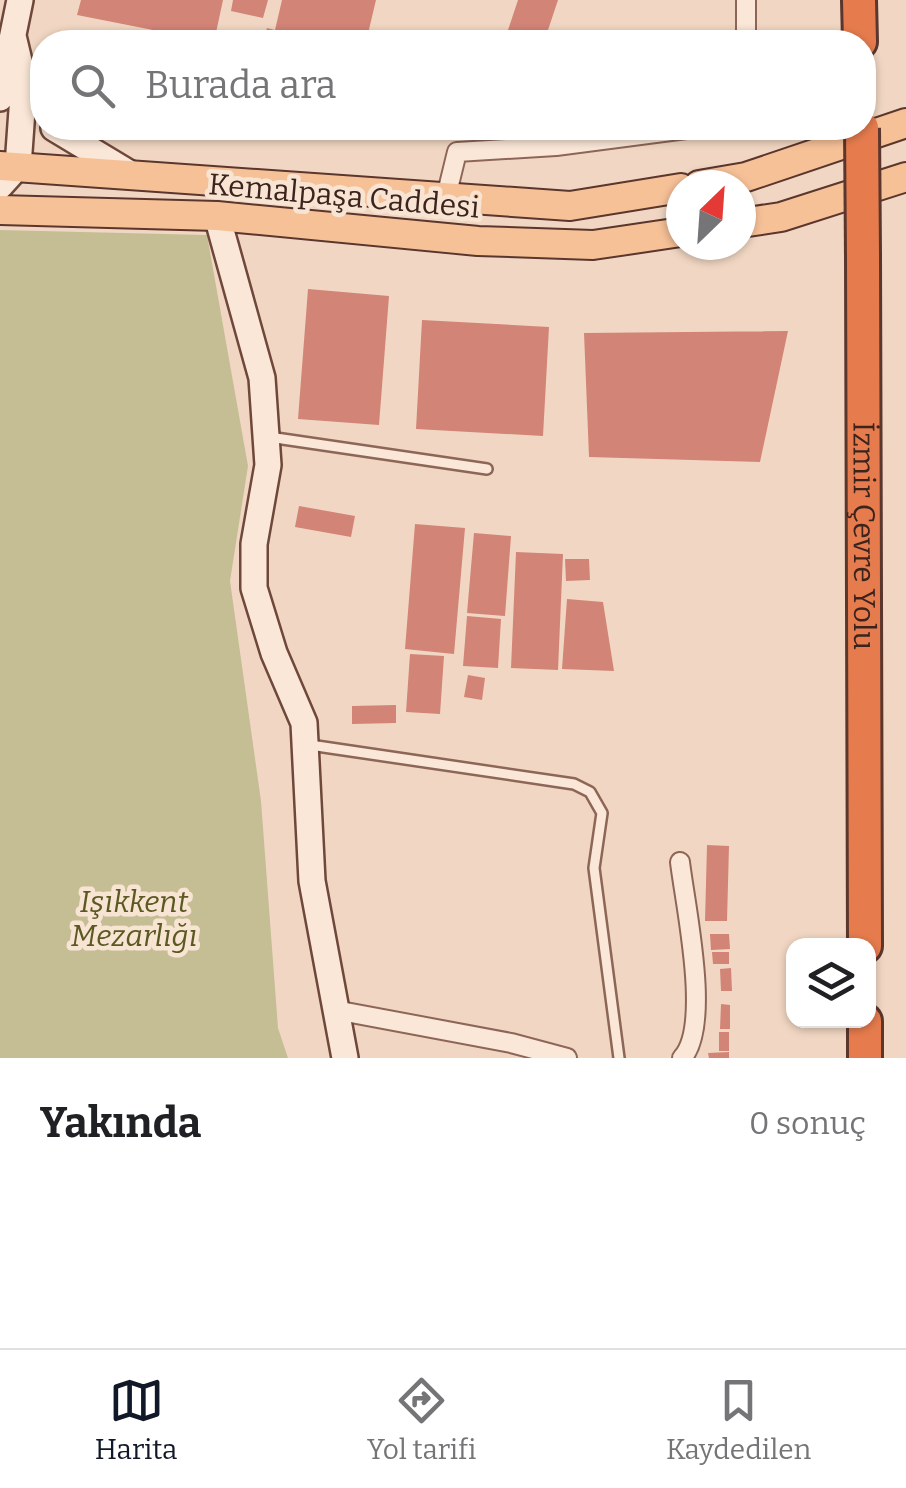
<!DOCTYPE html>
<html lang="tr">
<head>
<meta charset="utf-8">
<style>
  body { margin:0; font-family:Bitter,serif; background:#f6f6f6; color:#202124 }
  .controls { position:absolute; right:30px; bottom:30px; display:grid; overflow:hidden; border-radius:20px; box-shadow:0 2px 8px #0004 }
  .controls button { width:90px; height:90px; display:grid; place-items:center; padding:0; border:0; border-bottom:2px solid #e0e0e0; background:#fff; color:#202124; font:50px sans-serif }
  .compass { position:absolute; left:666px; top:170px; width:90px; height:90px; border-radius:50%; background:#fff; box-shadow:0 2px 8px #0004; rotate:25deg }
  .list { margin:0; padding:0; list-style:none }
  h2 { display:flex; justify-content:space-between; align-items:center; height:130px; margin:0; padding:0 40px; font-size:42px }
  h2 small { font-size:32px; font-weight:400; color:#757577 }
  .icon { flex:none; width:55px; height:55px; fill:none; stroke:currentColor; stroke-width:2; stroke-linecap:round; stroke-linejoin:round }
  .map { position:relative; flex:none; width:906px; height:1058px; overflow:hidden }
  .search { position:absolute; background:#fff; box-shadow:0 2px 8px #0004; left:30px; right:30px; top:30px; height:110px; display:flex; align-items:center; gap:25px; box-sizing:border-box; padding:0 35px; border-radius:40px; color:#757577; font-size:38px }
  .sheet { height:290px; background:#fff }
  nav { display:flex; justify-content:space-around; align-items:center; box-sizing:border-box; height:140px; border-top:2px solid #e0e0e0; background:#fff; font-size:28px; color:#757577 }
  nav a { display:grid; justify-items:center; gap:5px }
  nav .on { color:#111827 }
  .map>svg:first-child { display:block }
</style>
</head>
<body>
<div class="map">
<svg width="906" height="1058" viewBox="0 0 906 1058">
  <rect width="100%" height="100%" fill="#f1d7c3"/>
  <path fill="#c5be95" d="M0,230l207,5 41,231 -18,115 31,220 17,227 10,30h-288z"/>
  <path fill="#d28476" d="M81,0h142l-9,42 -137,-27z
    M233,0h35l-5,18 -32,-7z
    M282,0h94l-10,42h-103l4,-14 8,2z
    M518,0h40l-14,42h-40z
    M308,289l81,7 -10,129 -81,-6z
    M422,320l127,7 -6,109 -127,-7z
    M788,331l-28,131 -171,-5 -5,-124z
    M299,506l56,10 -4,21 -56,-10z
    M415,524l50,4 -11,126 -49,-5z
    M474,533l37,3 -6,80 -38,-3z
    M516,552l47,2 -5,116 -47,-2z
    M565,559h24l1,21 -24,1z
    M567,599l36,3 11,69 -52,-2z
    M467,616l34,3 -3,49 -35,-2z
    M410,654l34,2 -4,58 -34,-2z
    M468,675l17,3 -3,22 -18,-3z
    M396,705v18l-44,1v-18z
    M707,845l22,1 -2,75h-22z
    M710,934h19l1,15 -19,1z
    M712,952h17v12h-16z
    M731,968l1,23h-11l-1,-22z
    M721,1004l9,1v24h-10z
    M719,1032h10v19h-10z
    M729,1052v6h-20l-1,-5z"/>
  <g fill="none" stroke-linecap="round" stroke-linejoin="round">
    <defs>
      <path id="lane" d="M269,437l218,32
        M310,745l264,39 16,8 12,21 -8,55 25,190"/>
      <path id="street" d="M746,42v-42
        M446,197l11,-45 99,-6 138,-18
        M680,862c5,43 32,164 2,196
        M335,1010l176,33 56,15"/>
      <path id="secondary" d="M0,98l20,-98
        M54,128l78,47
        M0,186l18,-20 6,-84 -11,-46
        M217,216l45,162 6,87 -14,79v44l20,65 30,70 8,158 33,177"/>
      <path id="primary" d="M0,166l570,40 111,-18
        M699,185l47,-8 160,-54
        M0,210l217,6 261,25 115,4 88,-13
        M741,223l40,-6 125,-40"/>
      <g id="highway">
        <path d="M859,0l1,42"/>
        <path id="s1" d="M863,256l2,690"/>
        <path d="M865,1021v37"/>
      </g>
    </defs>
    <use href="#lane" stroke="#8d6658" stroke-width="14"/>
    <use href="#street" stroke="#8d6658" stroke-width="22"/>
    <use href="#secondary" stroke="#6f483b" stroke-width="30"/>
    <use href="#primary" stroke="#5a362d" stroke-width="32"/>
    <use href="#highway" stroke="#5a362d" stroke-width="38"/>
    <use href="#lane" stroke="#fbe7d7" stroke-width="9"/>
    <use href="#street" stroke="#fbe7d7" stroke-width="18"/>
    <use href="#secondary" stroke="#fbe7d7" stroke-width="25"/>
    <use href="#primary" stroke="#f7c198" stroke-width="28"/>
    <use href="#highway" stroke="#e67c4e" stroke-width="32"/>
    <defs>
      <path id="highway-bridge" d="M862,128l1,128"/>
    </defs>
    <use href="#highway-bridge" stroke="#5a362d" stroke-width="38" stroke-linecap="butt"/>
    <use href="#highway-bridge" stroke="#e67c4e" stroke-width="32"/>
  </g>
  <g text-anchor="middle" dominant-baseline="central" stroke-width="9" stroke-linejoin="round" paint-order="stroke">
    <g font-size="30" fill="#3c241d" stroke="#f8e4d3">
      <text transform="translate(344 196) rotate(5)">Kemalpaşa Caddesi</text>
      <text stroke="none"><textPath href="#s1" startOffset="280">İzmir Çevre Yolu</textPath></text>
    </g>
    <g font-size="30" font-style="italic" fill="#5a5922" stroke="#f8e4d3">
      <text x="134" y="902">Işıkkent<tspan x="134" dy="34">Mezarlığı</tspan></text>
    </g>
  </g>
</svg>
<div class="controls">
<button><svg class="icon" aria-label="layers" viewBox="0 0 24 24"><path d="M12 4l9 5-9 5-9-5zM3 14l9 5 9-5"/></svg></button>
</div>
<svg class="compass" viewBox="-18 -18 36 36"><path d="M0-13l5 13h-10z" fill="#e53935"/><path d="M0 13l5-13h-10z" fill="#757577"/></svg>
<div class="search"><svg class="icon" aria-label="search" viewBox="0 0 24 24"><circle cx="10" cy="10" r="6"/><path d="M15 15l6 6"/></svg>Burada ara</div>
</div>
<section class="sheet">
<h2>Yakında<small>0 sonuç</small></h2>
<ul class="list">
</ul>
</section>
<nav>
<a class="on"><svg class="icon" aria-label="map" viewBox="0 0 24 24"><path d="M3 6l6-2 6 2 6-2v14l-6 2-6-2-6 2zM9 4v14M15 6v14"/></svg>Harita</a>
<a><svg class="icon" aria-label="directions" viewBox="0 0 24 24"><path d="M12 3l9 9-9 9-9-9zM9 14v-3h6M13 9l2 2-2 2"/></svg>Yol tarifi</a>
<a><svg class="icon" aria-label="saved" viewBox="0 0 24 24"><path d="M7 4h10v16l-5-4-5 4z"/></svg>Kaydedilen</a>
</nav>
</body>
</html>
